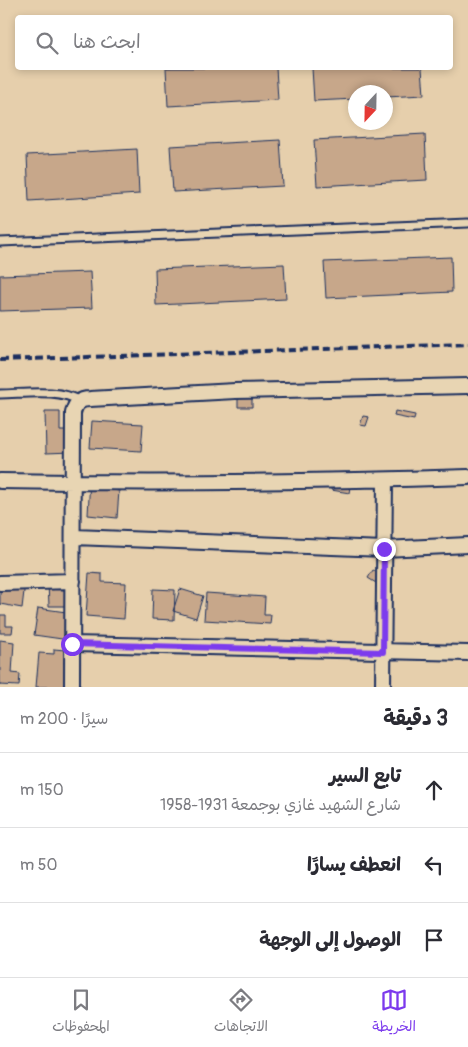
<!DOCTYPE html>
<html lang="ar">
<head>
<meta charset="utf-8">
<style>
  body { margin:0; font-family:Pangolin,"Playpen Sans Arabic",sans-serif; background:#f2f2f3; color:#2b2b33; direction:rtl }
  .compass { position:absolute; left:348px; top:85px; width:45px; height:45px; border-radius:50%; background:#fff; box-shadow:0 2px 8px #0003; rotate:202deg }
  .stop { position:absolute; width:15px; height:15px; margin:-11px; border:4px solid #7c3aed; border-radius:50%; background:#fff }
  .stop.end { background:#7c3aed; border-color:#fff; box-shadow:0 1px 5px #0008 }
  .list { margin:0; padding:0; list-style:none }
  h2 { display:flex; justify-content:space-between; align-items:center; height:65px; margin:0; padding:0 20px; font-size:21px }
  h2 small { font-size:16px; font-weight:400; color:#7c7c81 }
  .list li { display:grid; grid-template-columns:32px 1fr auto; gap:15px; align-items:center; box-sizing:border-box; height:75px; padding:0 20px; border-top:1px solid #e1e1e2 }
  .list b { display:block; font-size:19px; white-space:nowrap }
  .list p { margin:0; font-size:16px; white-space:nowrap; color:#7c7c81 }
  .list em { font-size:16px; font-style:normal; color:#7c7c81 }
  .icon { flex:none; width:28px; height:28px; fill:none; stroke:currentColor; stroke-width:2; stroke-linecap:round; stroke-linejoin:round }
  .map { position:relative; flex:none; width:468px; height:687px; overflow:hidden; direction:ltr }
  .search { position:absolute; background:#fff; box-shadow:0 2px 8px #0003; left:15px; right:15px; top:15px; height:55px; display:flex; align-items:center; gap:12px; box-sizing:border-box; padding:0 18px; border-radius:5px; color:#7c7c81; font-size:19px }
  .sheet { height:290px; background:#fff }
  nav { display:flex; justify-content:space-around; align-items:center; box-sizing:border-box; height:70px; border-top:1px solid #e1e1e2; background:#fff; font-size:14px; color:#7c7c81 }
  nav a { display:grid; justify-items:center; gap:2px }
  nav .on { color:#7c3aed }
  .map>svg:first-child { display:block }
</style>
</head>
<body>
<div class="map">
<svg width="468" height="687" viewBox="0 0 468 687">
  <rect width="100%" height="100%" fill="#e6cfac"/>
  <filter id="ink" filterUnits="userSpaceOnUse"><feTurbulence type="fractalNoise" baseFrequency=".02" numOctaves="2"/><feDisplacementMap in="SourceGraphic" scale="10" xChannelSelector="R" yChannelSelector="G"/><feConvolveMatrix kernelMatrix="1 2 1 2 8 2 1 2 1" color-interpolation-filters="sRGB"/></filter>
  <g filter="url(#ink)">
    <path fill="#c7a78a" stroke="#1b2f5e" d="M166,68h110l2,32 -110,6z
      M312,68h110l2,27 -38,2v-5h-30v7l-42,2z
      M425,134l2,46 -110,6 -3,-46z
      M280,140l3,46 -110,6 -3,-46z
      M137,149l2,45 -110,7 -2,-46z
      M451,257l1,35 -126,6 -2,-36z
      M284,264l2,35 -130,6 -1,-36z
      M90,272l2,36 -92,3v-36z
      M238,391l14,1v15h-14z
      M395,411l20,4 -1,5 -20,-4z
      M45,412h15v19h11l1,21 -26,1z
      M363,416l6,1 -3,9 -6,-1z
      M92,421l51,3 -2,27 -51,-3z
      M333,477l19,3 -2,13 -19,-3z
      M90,479l15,2 -1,8 15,2 -2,27 -29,-3z
      M373,570l8,4 -5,9 -8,-5z
      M89,573l13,1v8l24,1 -2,36 -38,-3z
      M0,580l25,3 -3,25 -22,-4z
      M69,581v25h-20l-1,-24z
      M153,589l22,1 -1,30 -22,-1z
      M180,589l23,7 -7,22 -23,-7z
      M206,593l59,4 -1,18h7l-1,9 -66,-4z
      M38,608l35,5 -4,27 -35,-5z
      M0,615h6v11h7l-1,7h-12z
      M0,640l14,2 -2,31 8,1 -1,12 -19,-1z
      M54,649l11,1 -1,14 8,1 -1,22h-35l3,-34 15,1z"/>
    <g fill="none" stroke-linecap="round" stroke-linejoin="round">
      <defs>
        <path id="service" d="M0,242l468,-19
          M0,394c23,0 60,-6 79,7"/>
        <path id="minor" d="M0,481c156,3 312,1 468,-4
          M74,537l310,12 84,-4
          M0,583l73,-2
          M73,644l395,9
          M72,687l1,-274c2,-10 7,-14 17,-14l145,-8 233,-5
          M383,687l2,-207"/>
      </defs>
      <use href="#service" stroke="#1b2f5e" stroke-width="11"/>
      <use href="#minor" stroke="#1b2f5e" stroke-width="18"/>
      <use href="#service" stroke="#e8d5b3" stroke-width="7"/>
      <use href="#minor" stroke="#e8d5b3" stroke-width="14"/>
      <path stroke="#1b2f5e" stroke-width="4" stroke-dasharray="8 4" stroke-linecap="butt" d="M0,360l468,-16"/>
    </g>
  </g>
  <g fill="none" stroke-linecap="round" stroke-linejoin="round" filter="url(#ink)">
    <path stroke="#7c3aed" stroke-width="6" d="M72,644l311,8 1,-103"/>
  </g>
</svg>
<svg class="compass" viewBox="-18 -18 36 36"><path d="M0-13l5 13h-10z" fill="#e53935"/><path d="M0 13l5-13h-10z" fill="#7c7c81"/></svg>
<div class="stop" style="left:72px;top:644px"></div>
<div class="stop end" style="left:384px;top:549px"></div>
<div class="search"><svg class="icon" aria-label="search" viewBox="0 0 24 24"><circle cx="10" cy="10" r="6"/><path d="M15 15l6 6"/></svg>ابحث هنا</div>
</div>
<section class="sheet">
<h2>3 دقيقة<small>سيرًا · 200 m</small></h2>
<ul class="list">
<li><svg class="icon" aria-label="ahead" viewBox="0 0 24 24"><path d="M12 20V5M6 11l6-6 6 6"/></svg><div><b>تابع السير</b><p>شارع الشهيد غازي بوجمعة 1931-1958</p></div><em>150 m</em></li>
<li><svg class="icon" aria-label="left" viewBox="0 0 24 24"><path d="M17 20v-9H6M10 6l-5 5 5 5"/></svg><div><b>انعطف يسارًا</b></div><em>50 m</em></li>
<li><svg class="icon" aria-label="arrive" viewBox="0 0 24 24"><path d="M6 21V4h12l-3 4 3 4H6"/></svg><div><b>الوصول إلى الوجهة</b></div></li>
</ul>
</section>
<nav>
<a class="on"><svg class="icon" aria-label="map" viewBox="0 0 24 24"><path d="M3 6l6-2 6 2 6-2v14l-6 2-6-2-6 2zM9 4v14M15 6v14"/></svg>الخريطة</a>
<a><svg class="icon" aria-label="directions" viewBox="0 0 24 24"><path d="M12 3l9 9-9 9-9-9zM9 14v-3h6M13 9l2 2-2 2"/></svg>الاتجاهات</a>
<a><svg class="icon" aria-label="saved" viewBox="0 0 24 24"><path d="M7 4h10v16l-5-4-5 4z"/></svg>المحفوظات</a>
</nav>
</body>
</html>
